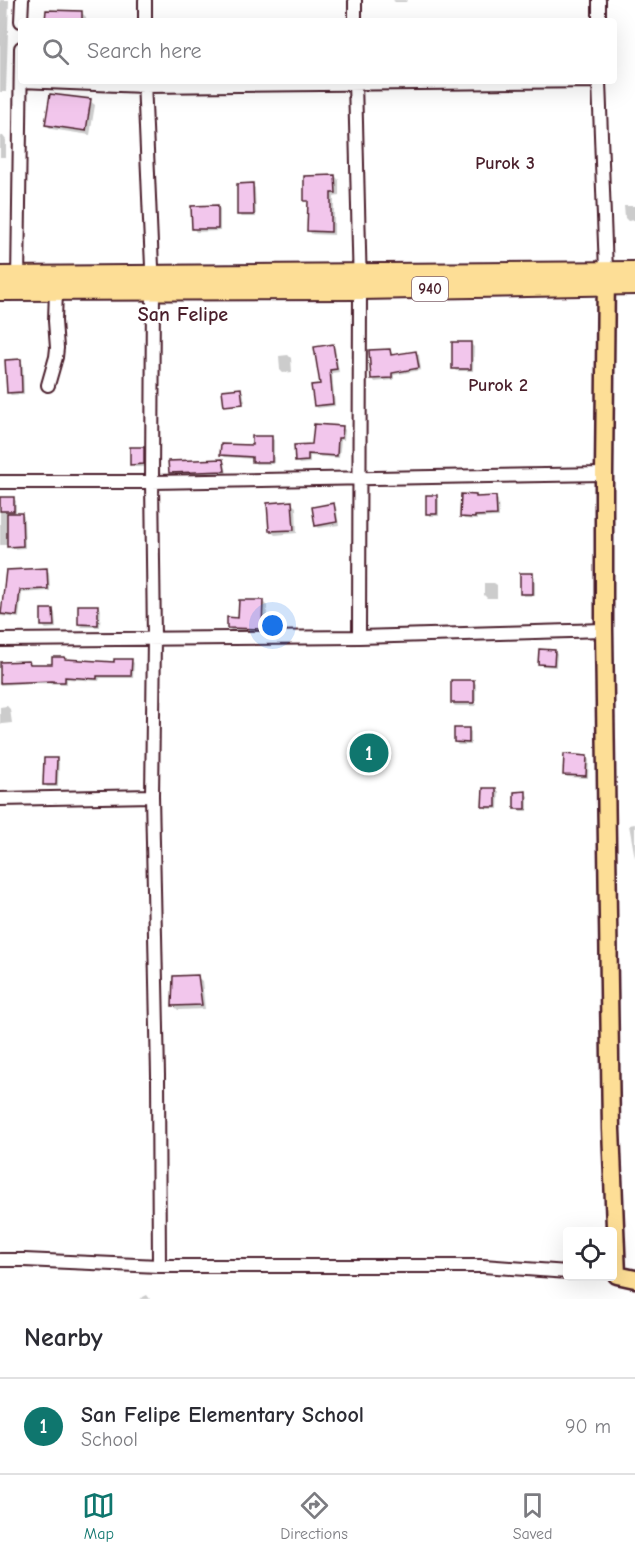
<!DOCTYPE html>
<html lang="en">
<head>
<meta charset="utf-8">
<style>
  body { margin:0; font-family:"Comic Neue",sans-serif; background:#f7f7f7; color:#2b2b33 }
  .controls { position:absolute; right:18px; bottom:18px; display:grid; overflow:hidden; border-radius:6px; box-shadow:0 6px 24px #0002 }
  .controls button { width:54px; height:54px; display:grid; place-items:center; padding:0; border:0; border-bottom:2px solid #e1e1e2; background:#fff; color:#2b2b33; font:30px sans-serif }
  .you { position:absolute; left:273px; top:626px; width:21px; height:21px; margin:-15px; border:4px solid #fff; border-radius:50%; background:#1a73e8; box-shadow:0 0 0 9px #1a73e833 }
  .badge { display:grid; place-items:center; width:39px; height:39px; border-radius:50%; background:#0f766e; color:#fff; font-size:20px; font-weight:700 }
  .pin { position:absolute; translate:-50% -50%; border:3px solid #fff; box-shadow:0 2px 6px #0006 }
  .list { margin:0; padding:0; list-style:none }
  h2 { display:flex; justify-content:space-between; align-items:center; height:78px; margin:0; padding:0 24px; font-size:26px }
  h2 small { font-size:20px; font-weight:400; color:#7c7c81 }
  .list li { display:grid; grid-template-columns:39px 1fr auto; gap:18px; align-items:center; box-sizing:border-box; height:96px; padding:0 24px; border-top:2px solid #e1e1e2 }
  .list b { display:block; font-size:22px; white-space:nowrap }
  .list p { margin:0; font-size:20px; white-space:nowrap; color:#7c7c81 }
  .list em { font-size:20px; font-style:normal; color:#7c7c81 }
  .icon { flex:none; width:33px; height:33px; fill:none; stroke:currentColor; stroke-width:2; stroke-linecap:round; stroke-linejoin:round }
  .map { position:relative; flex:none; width:635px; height:1299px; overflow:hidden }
  .search { position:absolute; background:#fff; box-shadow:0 6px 24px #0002; left:18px; right:18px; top:18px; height:66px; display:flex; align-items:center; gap:15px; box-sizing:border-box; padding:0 21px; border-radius:6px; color:#7c7c81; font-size:22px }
  .sheet { height:174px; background:#fff }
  nav { display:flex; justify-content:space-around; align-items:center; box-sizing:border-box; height:84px; border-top:2px solid #e1e1e2; background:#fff; font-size:16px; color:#7c7c81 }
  nav a { display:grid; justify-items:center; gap:3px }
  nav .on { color:#0f766e }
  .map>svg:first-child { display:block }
</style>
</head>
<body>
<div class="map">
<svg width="635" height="1299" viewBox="0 0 635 1299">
  <rect width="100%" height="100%" fill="#fff"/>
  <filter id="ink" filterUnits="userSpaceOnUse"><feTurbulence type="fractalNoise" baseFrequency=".0167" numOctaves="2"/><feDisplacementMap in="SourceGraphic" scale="12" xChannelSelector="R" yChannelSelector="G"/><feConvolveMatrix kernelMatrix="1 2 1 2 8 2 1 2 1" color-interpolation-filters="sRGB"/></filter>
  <g filter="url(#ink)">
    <path fill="#0003" d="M0,0h9l-3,92h-6z
      M393,0h14l-1,2h-11z
      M81,12l5,5v4h-39z
      M90,101l5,4 -5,30 -39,-6 -5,-5z
      M0,136h3l3,4v17h-6v31z
      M335,176l4,4v16l-5,1v38l-22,-1 -3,-3 1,-27 -4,-4z
      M252,185l3,3 1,29h-14l-3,-2z
      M217,206l3,3v22l-24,1 -2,-3z
      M624,206h11v14l-7,1 -3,-3z
      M471,344l3,3 -1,24h-17l-3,-3z
      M333,346l2,2 4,24 -7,1 3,33 -17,2 -3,-2z
      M390,350l2,3 1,3 23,-4 3,3 2,15 -27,5v5l-19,2 -2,-3z
      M288,355l3,3 1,14 -9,1 -3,-3 -1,-14z
      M20,361l3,3 1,30 -13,1 -3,-3z
      M241,389l2,3 2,10 -19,3z
      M343,428l2,2 -1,10h-3l-2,18 -29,-2v7l-11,1 -2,-3 17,-16z
      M271,438l3,2v24h-18l-3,-3v-2l-28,-2 -3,-2 31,-8z
      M143,448l3,3v16h-11l-3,-3z
      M223,460l2,3 2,11 -54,2 -3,-3z
      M436,496l3,3v17h-9l-3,-3z
      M0,498h13l3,3v13h6l2,3 1,31 -14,1 -2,-4h-9z
      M477,498h18l3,2 1,17 -22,1v2l-13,-1 -3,-3z
      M291,503l5,4 1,26 -22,2 -5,-5z
      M334,505l2,2 3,18 -20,3 -3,-3z
      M46,570l3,2 1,19 -28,2 -3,25 -19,-2v-9h4l3,-36z
      M532,574l3,3v19h-11l-3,-3z
      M484,583h10l3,2v13h-10l-3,-3z
      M262,601l5,5 -1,27 -33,-1 -5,-5z
      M98,607l3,2 -1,18h-18l-3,-3z
      M53,610l2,3 1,15 -10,1 -3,-3z
      M554,651l3,3 -1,13 -14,-1 -2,-2z
      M66,660l49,4 16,-4 3,3 -1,15h-33l-1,3 -32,-2v5l-32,-1 -35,2v-22l29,-1 3,4 22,-1z
      M473,681l3,3v22h-21l-3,-3z
      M7,706l3,3 2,14 -10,1 -2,-2v-15z
      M469,730l2,2v13h-13l-3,-3z
      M586,757l3,3 -1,18 -21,-1 -2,-3z
      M56,759l3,3 -1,25h-11l-2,-3z
      M496,790l3,2 -1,17h-11l-3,-3z
      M525,793l3,3v15h-9l-3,-2z
      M635,824v34l-6,-33z
      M197,977l5,4 3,28 -27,1 -4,-4z
      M147,1295l3,4h-11z"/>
    <path fill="#f2c6ec" stroke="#4a1f2b" stroke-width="1.5" d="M46,10l36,1v10h-37z
      M50,94l41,5 -5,32 -41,-6z
      M335,175l1,18h-5v39l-24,-1 1,-30h-4v-25z
      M253,183l1,32h-17v-31z
      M218,205v24h-26l-1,-23z
      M452,342h19v27h-19z
      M333,344l4,25 -7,1 3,34 -19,2 -3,-21 9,-1 -6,-37z
      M390,349l1,6 25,-4 3,17 -27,5v5l-21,1 -2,-29z
      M21,359l1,33 -15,1 -2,-33z
      M241,388l2,16 -19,2 -2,-16z
      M314,424l29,2 -1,12h-4l-1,18 -29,-2v7l-13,1 -1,-17 18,-1z
      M252,436h20v26h-20v-5l-32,-2 1,-11 31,1z
      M130,447h14v17l-14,1z
      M223,459l2,12 -56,2 -1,-12z
      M461,494l15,1v2l20,-1 1,19 -22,1v2l-15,-1z
      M426,495h11v19h-11z
      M0,497h14v14h-14z
      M292,501l2,29 -25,1 -2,-28z
      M334,503l3,19 -22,4 -3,-19z
      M7,513h15l1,33 -16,1z
      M47,568l1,21 -28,1 -3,26 -16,-2 5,-44z
      M520,573h13v21h-13z
      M239,600h24l-1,29 -35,-1v-11l11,1z
      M78,605h20v20l-20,-1z
      M41,609h12l1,17h-13z
      M539,649l16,1 -1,15 -16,-1z
      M52,657h12l1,2 49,3v-3h18l-1,17h-34v3l-32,-2v5h-12v-1l-53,2v-21l29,-1 1,3h22z
      M451,680h23v23h-23z
      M454,728h15v15l-15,-1z
      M564,754l23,2 -1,20 -23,-1z
      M44,758h13l-1,27h-13z
      M483,788h13v19h-14z
      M526,791v18h-12v-17z
      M198,975l4,30 -30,1 1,-30z"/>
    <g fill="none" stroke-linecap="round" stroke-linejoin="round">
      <defs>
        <path id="minor" d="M599,0v21
          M21,21l1,-21
          M145,21v-21
          M355,21v-21
          M21,81l123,5 455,-5
          M144,81l9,209 -1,192 2,156 -2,158 6,279 1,191
          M355,81l5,209 -1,347
          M599,81l7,190
          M18,283l3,-235
          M48,385l8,-28 1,-9 -2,-27 1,-31
          M0,482h152l452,-8
          M0,640l359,-3 245,-7
          M0,799l152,-3
          M0,1260h24l135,6h324l85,6"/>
        <path id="major" d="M606,272l-2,202v156l7,499 6,146 18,4"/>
        <path id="highway" d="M0,276l635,-5
          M0,291l360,-1 275,-5"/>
      </defs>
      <use href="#minor" stroke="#4a1f2b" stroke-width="16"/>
      <use href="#major" stroke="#4a1f2b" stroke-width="21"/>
      <use href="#highway" stroke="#4a1f2b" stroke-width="22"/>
      <use href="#minor" stroke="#fff" stroke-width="12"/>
      <use href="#major" stroke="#fdde96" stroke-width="16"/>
      <use href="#highway" stroke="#fdde96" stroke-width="18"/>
    </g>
  </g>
  <g text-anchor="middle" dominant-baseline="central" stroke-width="5" stroke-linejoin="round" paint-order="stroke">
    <rect fill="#fff" stroke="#80626b" stroke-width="1.5" x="412" y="277" width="36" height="24" rx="4.5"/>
    <g font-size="15" font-weight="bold" fill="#4a1f2b">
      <text x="430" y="289">940</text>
    </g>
    <g font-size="18" font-weight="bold" fill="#4a1f2b" stroke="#fff">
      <text x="505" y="163">Purok 3</text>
      <text x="498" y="385">Purok 2</text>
    </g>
    <g font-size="20" font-weight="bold" fill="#4a1f2b" stroke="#fff">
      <text x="183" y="314">San Felipe</text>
    </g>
  </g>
</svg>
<div class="controls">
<button><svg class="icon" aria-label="locate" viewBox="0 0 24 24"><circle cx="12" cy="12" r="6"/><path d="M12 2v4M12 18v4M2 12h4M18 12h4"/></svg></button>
</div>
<div class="you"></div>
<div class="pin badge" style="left:369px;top:753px">1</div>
<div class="search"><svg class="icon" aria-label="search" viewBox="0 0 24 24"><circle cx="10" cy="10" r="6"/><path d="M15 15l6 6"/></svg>Search here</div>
</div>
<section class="sheet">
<h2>Nearby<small></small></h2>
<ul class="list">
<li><span class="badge">1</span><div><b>San Felipe Elementary School</b><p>School</p></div><em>90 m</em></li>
</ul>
</section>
<nav>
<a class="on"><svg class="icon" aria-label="map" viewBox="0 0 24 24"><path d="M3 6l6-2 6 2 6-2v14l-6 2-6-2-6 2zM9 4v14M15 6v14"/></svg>Map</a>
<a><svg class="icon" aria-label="directions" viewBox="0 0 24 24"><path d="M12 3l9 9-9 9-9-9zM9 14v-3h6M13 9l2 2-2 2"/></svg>Directions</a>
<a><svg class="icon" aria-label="saved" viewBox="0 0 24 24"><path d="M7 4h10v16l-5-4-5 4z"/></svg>Saved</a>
</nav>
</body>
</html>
